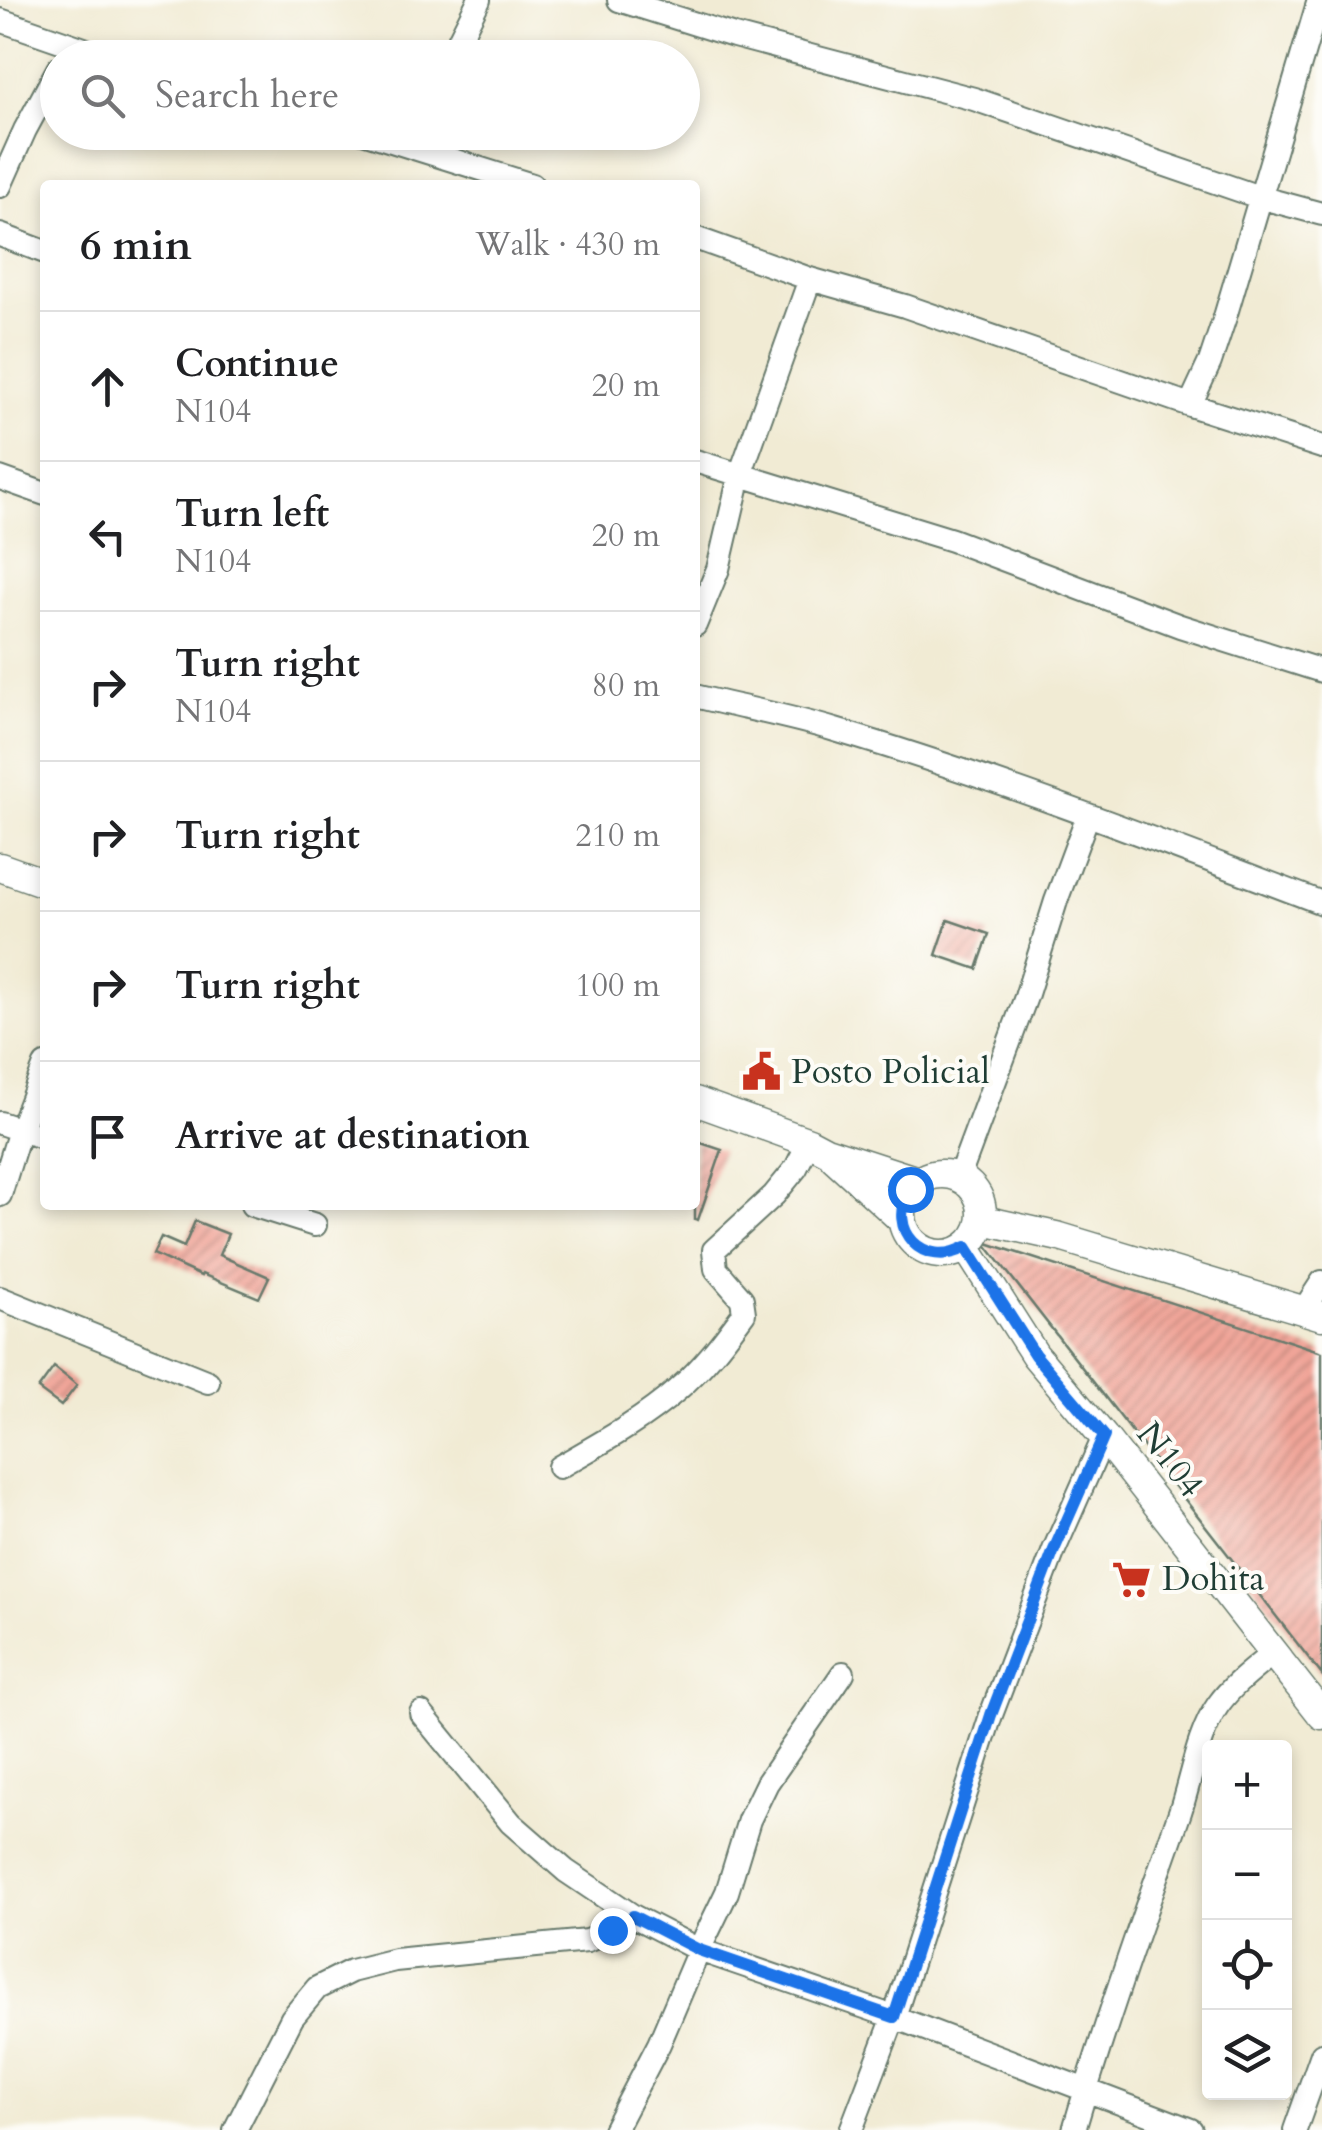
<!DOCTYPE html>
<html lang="en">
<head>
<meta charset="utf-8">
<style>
  body { margin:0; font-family:Cardo,serif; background:#f6f6f6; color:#202124 }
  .controls { position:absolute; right:30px; bottom:30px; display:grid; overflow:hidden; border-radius:10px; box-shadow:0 5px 15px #0003 }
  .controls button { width:90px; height:90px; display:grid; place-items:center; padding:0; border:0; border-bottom:2px solid #e0e0e0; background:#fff; color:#202124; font:50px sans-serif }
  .stop { position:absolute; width:30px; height:30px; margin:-22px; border:8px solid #1a73e8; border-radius:50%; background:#fff }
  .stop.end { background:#1a73e8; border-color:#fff; box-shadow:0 2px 10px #0008 }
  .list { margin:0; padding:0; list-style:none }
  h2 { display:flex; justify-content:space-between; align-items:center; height:130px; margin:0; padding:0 40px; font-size:42px }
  h2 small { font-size:32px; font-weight:400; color:#757577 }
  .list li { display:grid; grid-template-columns:65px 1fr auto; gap:30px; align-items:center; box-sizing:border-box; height:150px; padding:0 40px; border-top:2px solid #e0e0e0 }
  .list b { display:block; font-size:38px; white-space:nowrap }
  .list p { margin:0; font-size:32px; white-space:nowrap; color:#757577 }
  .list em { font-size:32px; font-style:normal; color:#757577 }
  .icon { flex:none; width:55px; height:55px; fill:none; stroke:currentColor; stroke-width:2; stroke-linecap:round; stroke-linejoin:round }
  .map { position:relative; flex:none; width:1322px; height:2130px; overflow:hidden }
  .search { position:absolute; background:#fff; box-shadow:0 5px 15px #0003; left:40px; top:40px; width:660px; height:110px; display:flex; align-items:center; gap:25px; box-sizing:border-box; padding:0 35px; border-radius:55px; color:#757577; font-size:38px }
  .panel { position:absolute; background:#fff; box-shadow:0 5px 15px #0003; left:40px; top:180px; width:660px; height:1030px; border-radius:10px }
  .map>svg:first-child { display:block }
</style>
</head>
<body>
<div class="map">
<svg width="1322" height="2130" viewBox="0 0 1322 2130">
  <defs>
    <pattern id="building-hatch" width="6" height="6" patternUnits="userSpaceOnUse" patternTransform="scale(2.5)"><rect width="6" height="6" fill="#f1a599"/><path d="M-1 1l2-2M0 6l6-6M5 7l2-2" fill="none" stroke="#c3887e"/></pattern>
  </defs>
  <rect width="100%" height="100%" fill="#fdfcf7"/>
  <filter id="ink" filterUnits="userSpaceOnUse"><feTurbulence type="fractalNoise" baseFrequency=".01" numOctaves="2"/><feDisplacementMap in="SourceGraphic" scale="20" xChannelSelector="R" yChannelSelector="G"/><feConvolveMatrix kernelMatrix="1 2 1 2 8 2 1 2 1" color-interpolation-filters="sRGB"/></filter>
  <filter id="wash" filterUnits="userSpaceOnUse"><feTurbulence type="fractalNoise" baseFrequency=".0048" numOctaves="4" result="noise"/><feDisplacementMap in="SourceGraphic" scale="40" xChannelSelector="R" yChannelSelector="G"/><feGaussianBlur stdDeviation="2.25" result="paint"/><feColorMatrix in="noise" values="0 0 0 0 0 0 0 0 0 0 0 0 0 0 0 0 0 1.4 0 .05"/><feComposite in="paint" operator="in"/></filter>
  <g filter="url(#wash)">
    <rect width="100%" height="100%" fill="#f1ebd4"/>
    <g id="blocks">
      <path fill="url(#building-hatch)" d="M948,920l41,14 -12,35 -41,-14z
        M695,1141l27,9 -24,70 -3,-1z
        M195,1221l33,13 -9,21 50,22 -10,21 -57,-24 -1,2 -48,-22 8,-17 23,10z
        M984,1242l338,110v323z
        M54,1367l23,18 -16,21 -23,-17z"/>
    </g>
  </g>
  <g filter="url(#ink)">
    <use href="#blocks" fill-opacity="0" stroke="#687a6c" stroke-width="2.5"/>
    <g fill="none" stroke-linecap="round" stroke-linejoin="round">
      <defs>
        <path id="minor" d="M619,0l115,36 240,63 285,98 63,17
          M0,20l110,38
          M450,58l29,-58
          M363,132l169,53
          M0,186l25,-56 33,-61
          M0,235l45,17
          M695,238l115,41 95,27 285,99 132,42
          M1190,405l20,-43 15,-45 94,-317
          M695,461l257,79 228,86 142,45
          M0,478l45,16
          M695,625l23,-56 22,-94 70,-196
          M695,696c47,12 94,20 140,34 165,49 326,112 487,173
          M0,1123l45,15
          M959,1177l67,-180 30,-96 32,-86
          M0,1195l20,-65 25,-65
          M252,1205l63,20
          M0,1298l208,84
          M1303,1311l19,-29
          M559,1467c40,-23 83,-46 118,-77 26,-22 47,-50 67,-77l-2,-14 -26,-30 -2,-19 60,-55 22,-27 13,-26
          M421,1713l90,110 55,48 67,45 66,34 195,67 297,113
          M235,2130l57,-112 25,-30 34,-17 44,-11 192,-19 26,-11 20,-14
          M614,2130l45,-86 40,-94 28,-58 22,-72 18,-37 76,-110
          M851,2130l43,-113 97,-302 63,-165 50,-113
          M1074,2130c31,-107 69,-213 106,-318 11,-33 18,-79 38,-107 15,-21 36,-36 55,-52
          M1295,2130l27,-76"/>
        <path id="major" d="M0,867l45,16
          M695,1101l114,41 17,9 92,30
          M834,1158l68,62
          M902 1214a40 40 0 1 1 80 0a40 40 0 1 1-80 0Z
          M983,1220l77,17 262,79
          M966,1247l69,108 69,82 218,278"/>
      </defs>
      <use href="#minor" stroke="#687a6c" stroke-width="26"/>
      <use href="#major" stroke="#687a6c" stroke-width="31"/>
      <use href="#minor" stroke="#fff" stroke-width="22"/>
      <use href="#major" stroke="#fff" stroke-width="28"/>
    </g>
  </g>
  <g fill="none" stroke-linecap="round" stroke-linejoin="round" filter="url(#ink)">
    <path stroke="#1a73e8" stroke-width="12" d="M612,1930l21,-14 66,34 195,67 97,-302 63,-165 50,-114 -69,-81 -69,-108c-42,23 -81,-17 -56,-58"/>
  </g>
  <defs>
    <symbol id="civic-bare" viewBox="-9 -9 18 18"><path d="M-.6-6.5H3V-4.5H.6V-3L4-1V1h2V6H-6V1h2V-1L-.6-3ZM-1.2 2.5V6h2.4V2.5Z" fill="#c8321e" stroke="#fdfcf7" stroke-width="2.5" paint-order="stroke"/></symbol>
    <symbol id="supermarket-bare" viewBox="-9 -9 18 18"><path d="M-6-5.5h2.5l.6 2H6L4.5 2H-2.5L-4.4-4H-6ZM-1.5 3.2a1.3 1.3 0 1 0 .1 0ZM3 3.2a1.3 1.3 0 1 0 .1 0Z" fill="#c8321e" stroke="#fdfcf7" stroke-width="2.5" paint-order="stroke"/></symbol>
  </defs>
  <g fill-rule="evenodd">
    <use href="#civic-bare" x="734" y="1044" width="55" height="55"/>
    <use href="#supermarket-bare" x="1104" y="1552" width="55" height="55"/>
  </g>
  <g text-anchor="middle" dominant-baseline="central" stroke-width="8" stroke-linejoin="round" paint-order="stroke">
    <g font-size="35" fill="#1f3d34" stroke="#fdfcf7" text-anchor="start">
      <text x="791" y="1072">Posto Policial</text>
      <text x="1162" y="1579">Dohita</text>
    </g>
    <g font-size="35" fill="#1f3d34" stroke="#fdfcf7">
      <text transform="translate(1170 1460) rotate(52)">N104</text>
    </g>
  </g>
</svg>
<div class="controls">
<button>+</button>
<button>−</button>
<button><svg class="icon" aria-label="locate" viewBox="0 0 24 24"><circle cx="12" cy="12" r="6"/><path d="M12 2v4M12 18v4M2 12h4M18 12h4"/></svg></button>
<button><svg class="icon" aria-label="layers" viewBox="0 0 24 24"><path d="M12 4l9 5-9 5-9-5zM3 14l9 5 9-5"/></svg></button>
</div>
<div class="stop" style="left:910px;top:1189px"></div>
<div class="stop end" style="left:612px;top:1930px"></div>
<div class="search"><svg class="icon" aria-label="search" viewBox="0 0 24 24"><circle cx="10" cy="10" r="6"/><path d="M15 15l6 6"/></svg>Search here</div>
<section class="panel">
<h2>6 min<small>Walk · 430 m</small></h2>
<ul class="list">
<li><svg class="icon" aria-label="ahead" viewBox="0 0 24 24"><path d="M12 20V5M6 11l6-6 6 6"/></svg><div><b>Continue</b><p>N104</p></div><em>20 m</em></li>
<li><svg class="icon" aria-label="left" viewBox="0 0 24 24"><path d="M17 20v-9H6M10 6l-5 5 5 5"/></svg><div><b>Turn left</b><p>N104</p></div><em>20 m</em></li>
<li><svg class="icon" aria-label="right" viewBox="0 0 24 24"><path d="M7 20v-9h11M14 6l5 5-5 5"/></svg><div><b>Turn right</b><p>N104</p></div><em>80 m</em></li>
<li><svg class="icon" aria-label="right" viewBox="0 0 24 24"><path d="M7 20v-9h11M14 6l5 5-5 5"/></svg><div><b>Turn right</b></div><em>210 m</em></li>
<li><svg class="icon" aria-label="right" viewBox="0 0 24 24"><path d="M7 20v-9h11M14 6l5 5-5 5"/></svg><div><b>Turn right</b></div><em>100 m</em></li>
<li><svg class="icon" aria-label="arrive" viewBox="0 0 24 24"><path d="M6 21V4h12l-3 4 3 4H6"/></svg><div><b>Arrive at destination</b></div></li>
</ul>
</section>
</div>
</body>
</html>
